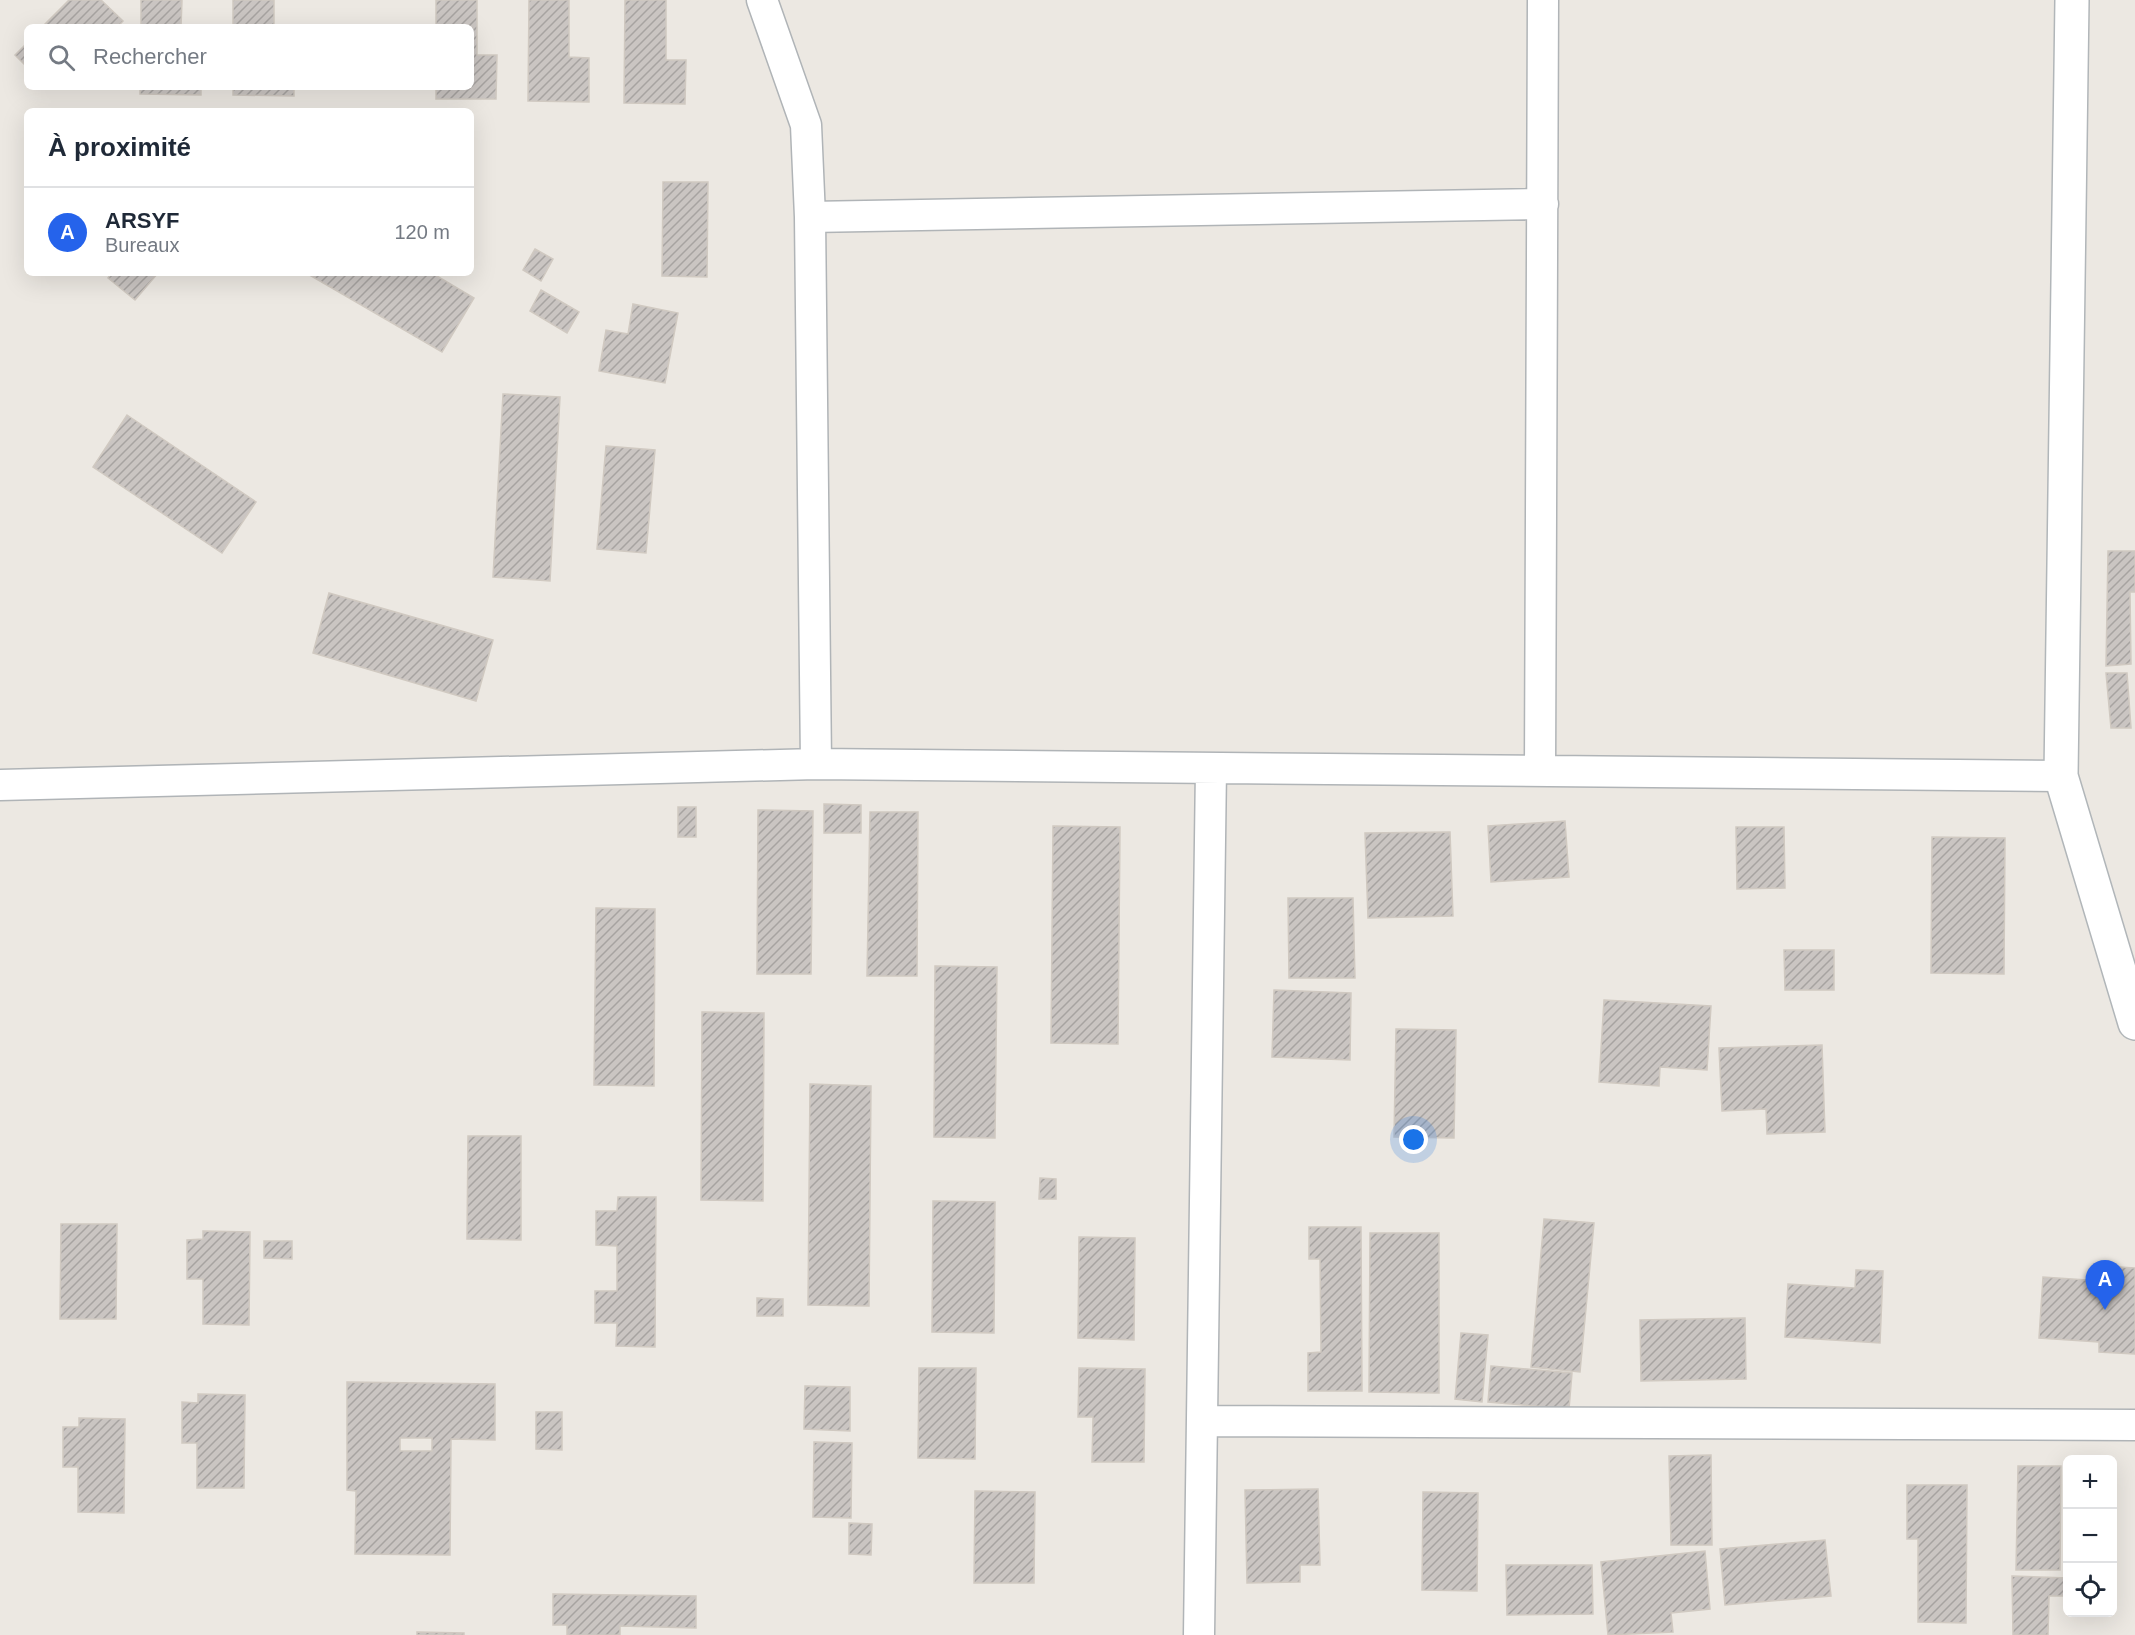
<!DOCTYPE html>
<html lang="fr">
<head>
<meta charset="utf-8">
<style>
  body { margin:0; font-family:Helvetica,sans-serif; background:#f2f2f3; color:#1f2937 }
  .controls { position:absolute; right:18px; bottom:18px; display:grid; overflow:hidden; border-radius:9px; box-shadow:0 6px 24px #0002 }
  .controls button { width:54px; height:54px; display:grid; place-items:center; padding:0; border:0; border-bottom:2px solid #e0e1e3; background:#fff; color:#1f2937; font:30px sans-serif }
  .you { position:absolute; left:1414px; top:1140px; width:21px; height:21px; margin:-15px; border:4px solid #fff; border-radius:50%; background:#1a73e8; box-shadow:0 0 0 9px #1a73e833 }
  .badge { display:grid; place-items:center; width:39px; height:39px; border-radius:50%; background:#2563eb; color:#fff; font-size:20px; font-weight:700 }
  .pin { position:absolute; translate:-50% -50px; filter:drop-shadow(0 2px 3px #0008) }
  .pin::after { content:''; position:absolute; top:32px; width:21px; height:18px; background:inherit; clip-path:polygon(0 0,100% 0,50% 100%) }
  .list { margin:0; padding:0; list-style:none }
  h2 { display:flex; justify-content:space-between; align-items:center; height:78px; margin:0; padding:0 24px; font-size:26px }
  h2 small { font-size:20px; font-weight:400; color:#747a83 }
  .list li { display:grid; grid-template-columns:39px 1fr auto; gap:18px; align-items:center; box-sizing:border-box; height:90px; padding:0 24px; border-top:2px solid #e0e1e3 }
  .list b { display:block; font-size:22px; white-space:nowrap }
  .list p { margin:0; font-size:20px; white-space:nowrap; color:#747a83 }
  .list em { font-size:20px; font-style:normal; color:#747a83 }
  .icon { flex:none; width:33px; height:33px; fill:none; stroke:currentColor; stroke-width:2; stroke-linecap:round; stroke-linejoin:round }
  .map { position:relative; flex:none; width:2135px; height:1635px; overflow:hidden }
  .search { position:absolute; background:#fff; box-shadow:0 6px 24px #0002; left:24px; top:24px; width:450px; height:66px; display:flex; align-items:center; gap:15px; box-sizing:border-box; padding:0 21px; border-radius:9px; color:#747a83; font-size:22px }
  .panel { position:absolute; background:#fff; box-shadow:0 6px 24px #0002; left:24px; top:108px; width:450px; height:168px; border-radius:9px }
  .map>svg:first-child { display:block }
</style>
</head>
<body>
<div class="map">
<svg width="2135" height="1635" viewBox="0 0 2135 1635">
  <defs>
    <pattern id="building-hatch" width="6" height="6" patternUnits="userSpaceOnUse" patternTransform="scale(1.5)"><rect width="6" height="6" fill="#cac5c2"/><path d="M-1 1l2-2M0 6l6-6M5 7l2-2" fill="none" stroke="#a7a3a1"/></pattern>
  </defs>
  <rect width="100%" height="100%" fill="#ece8e2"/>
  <path fill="url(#building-hatch)" stroke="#d0c9c1" stroke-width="1.5" fill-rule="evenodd" d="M69,0h32l22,21 -6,6h-75z
    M141,0h41l-1,27h-40z
    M233,0h41v27h-41z
    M436,0h41v55h20l-1,44h-60v-12h35v-60h-35z
    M529,0h40v57l20,1v44l-61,-1z
    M625,0h41v60h20l-1,44 -61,-1z
    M27,43v24l-12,-12z
    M140,87h61v8l-61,-1z
    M233,87h61v9l-61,-1z
    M663,182h45l-1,95 -45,-1z
    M535,249l18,10 -12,22 -18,-11z
    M112,273h46l-23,27 -27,-22z
    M306,273h126l42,25 -32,54z
    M541,290l38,22 -12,21 -37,-22z
    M633,304l45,9 -13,70 -66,-12 7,-41 22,4z
    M503,394l57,3 -10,184 -57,-4z
    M127,415l129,87 -34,51 -129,-86z
    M606,446l49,4 -9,103 -49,-4z
    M2108,551h27v41h-5l1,72 -25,2z
    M329,593l164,47 -17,61 -163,-48z
    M2106,673h21l4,55h-20z
    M824,804l37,1v28h-37z
    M678,807h18v30h-18z
    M758,810l55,1 -2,163h-54z
    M870,812h48l-1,164h-50z
    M1565,821l4,56 -78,5 -3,-56z
    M1053,826l67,1 -2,217 -67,-1z
    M1736,827h48l1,61 -48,1z
    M1450,832l3,84 -85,2 -3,-85z
    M1932,837l73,1 -1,136 -73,-1z
    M1288,898h65l2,80h-66z
    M596,908l59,1 -1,177 -60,-1z
    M1784,950h50v40h-49z
    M935,966l62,1 -2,171 -61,-1z
    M1274,990l77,3 -1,67 -78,-3z
    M1604,1000l107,6 -4,64 -47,-3 -1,19 -60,-4z
    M702,1012l62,1 -1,188 -62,-1z
    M1396,1029l60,1 -2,108 -60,-1z
    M1822,1045l3,87 -58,2 -1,-25 -44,2 -3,-63z
    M810,1084l61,2 -2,220 -61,-1z
    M468,1136h53v104l-54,-1z
    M1040,1178l16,1v20h-17z
    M618,1197h38l-1,150 -39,-1 1,-23h-22v-32h22v-45l-21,-1v-34h21z
    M933,1201l62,1 -1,131 -62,-1z
    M1544,1219l50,4 -14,149 -49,-5z
    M61,1224h56l-1,95h-56z
    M1309,1227h52l1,164h-54v-38l13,-1 -1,-93h-11z
    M203,1231l47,1 -1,93 -46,-1v-45h-16v-39l16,-1z
    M1370,1233h69v160l-70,-1z
    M1079,1237l56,1 -1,102 -56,-2z
    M264,1241h28v18l-28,-1z
    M2103,1266l32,2v86l-36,-2v-10l-60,-4 4,-61 59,4z
    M1856,1270l27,1 -3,72 -95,-6 3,-53 67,4z
    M757,1298l26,1v17h-26z
    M1745,1318l1,61 -105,2 -1,-61z
    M1461,1333l27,2 -6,67 -27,-3z
    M1491,1366l81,7 -3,36 -81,-7z
    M919,1368h57l-1,91 -57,-1z
    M1079,1368l66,1 -1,93h-52l1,-45h-15z
    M347,1382l148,2v56l-44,-1 -1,116 -95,-1 1,-63 -9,-1zM400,1438h32v13h-32z
    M805,1386l45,1v44l-46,-2z
    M198,1394l47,1 -1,93h-47v-45h-15v-41l16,1z
    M536,1412h26v38l-26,-1z
    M79,1418l46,1 -1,94 -46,-1v-45h-15v-40h16z
    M814,1442l38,1 -1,75 -38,-1z
    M1711,1455l1,90h-41l-2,-89z
    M2018,1466h43l-1,104h-44z
    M1907,1485h60l-1,138 -48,-1v-83h-11z
    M1318,1489l2,76h-20v17l-53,1 -2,-93z
    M975,1491l60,1 -1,91h-60z
    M1423,1492l55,1 -1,98 -55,-1z
    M849,1523l23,1 -1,31 -22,-1z
    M1825,1540l6,56 -106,9 -5,-56z
    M1705,1551l5,58 -39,4 2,19 -65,3 -7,-73z
    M1506,1565h86l1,49 -86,1z
    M2012,1576l56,2v18h-19l-1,39h-35z
    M553,1594l143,2v32l-76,-2v9h-53v-10h-14z
    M417,1632l47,1v2h-47z"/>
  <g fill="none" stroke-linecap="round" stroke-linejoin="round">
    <defs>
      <path id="street" d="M762,0l44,125 4,92 6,547
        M810,217l733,-13
        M1540,771l3,-771
        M0,785l816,-21 1245,12
        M1202,1421l933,4
        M1199,1635l12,-867"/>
      <path id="secondary" d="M2072,0l-11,776 74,247"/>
    </defs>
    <use href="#street" stroke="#b0b4b7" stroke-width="33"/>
    <use href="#secondary" stroke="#b1b6b9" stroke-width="36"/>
    <use href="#street" stroke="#fff" stroke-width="30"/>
    <use href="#secondary" stroke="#fff" stroke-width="33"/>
  </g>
</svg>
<div class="controls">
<button>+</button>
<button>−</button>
<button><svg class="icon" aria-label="locate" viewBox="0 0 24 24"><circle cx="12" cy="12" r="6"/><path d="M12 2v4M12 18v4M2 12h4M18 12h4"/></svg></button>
</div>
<div class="you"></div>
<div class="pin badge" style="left:2105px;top:1310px">A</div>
<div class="search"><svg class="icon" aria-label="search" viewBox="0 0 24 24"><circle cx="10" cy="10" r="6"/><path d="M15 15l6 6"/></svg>Rechercher</div>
<section class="panel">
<h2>À proximité<small></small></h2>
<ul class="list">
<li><span class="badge">A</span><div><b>ARSYF</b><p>Bureaux</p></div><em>120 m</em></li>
</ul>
</section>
</div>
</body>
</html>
